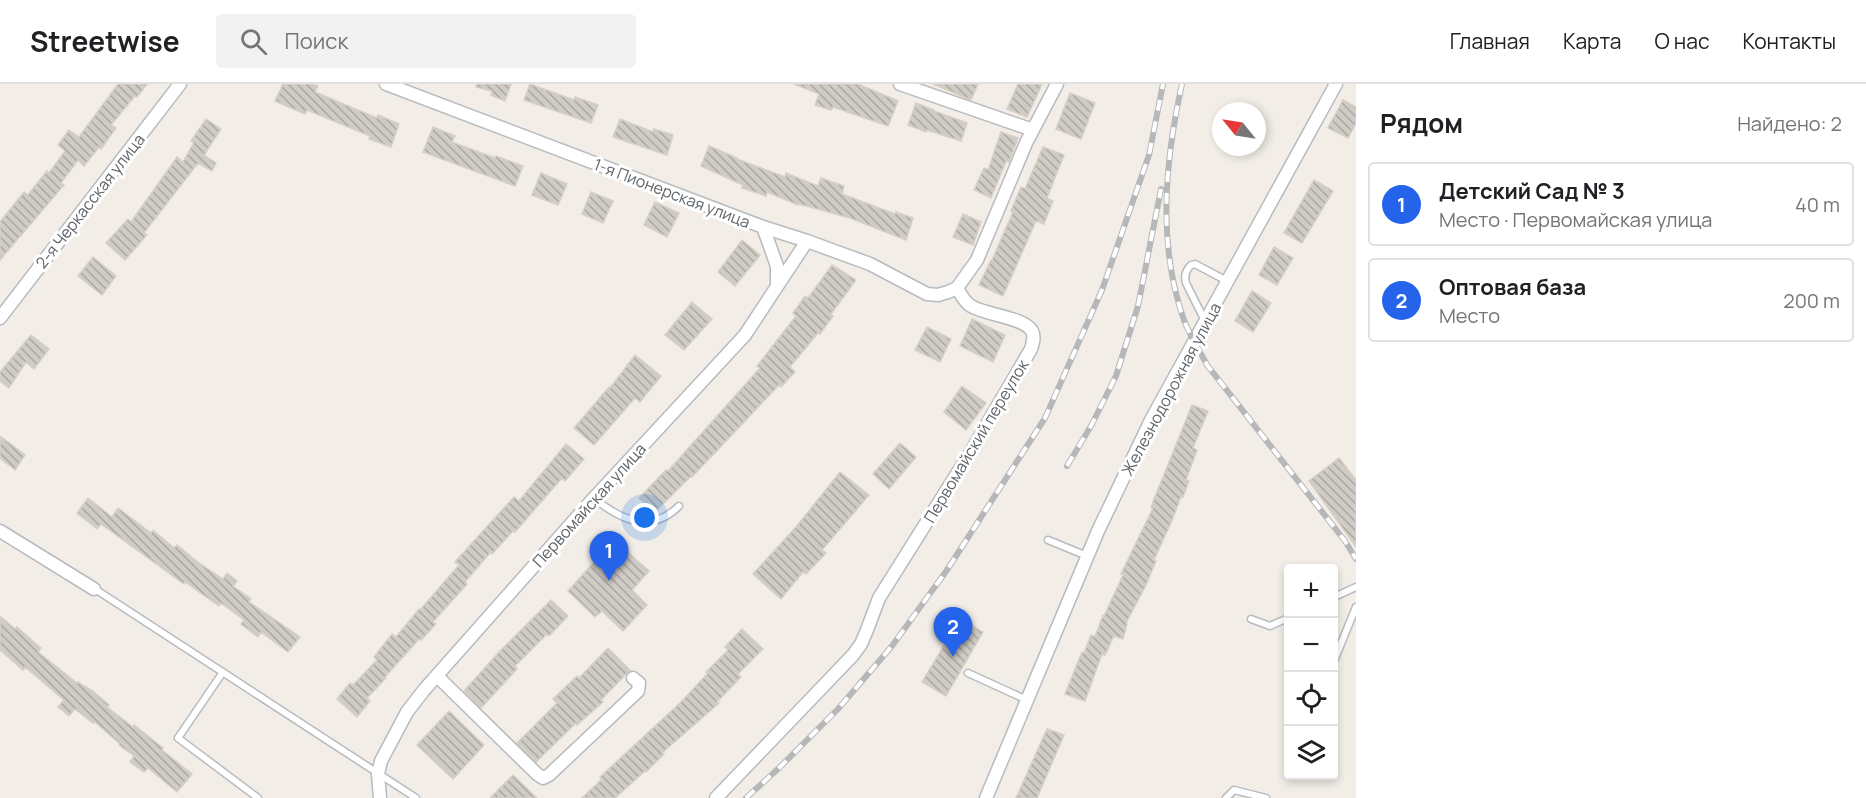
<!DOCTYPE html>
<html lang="ru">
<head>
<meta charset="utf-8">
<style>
  body { margin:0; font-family:Manrope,sans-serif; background:#f2f2f2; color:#202124 }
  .controls { position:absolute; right:18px; bottom:18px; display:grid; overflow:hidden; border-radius:6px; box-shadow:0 3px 9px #0003 }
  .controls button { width:54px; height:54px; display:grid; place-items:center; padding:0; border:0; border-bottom:2px solid #e0e0e0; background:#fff; color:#202124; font:30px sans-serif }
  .compass { position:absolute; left:1212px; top:18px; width:54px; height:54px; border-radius:50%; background:#fff; box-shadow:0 3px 9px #0003; rotate:300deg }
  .you { position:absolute; left:645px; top:434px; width:21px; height:21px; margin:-15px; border:4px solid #fff; border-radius:50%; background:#1a73e8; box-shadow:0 0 0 9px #1a73e833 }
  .badge { display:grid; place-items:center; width:39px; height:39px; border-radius:50%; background:#2563eb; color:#fff; font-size:20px; font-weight:700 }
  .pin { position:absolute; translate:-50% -50px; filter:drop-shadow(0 2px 3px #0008) }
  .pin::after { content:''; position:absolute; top:32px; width:21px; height:18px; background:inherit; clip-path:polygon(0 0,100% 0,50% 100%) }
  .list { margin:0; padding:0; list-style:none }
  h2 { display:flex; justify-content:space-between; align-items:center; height:78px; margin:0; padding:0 24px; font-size:26px }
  h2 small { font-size:20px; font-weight:400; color:#757577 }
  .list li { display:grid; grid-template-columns:39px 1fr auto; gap:18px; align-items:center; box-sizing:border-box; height:84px; margin:0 12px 12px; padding:0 12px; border:2px solid #e0e0e0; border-radius:6px }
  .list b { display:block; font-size:22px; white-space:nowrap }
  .list p { margin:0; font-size:20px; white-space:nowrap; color:#757577 }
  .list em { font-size:20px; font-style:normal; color:#757577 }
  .icon { flex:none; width:33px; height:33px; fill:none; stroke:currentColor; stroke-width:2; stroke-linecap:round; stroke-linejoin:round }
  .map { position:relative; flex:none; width:1356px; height:714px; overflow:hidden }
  header { display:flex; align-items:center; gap:36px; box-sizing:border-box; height:84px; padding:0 30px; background:#fff; border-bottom:2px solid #e0e0e0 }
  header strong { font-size:28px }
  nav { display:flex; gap:33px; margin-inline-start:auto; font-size:21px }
  .search { width:420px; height:54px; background:#f2f2f2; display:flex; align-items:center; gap:15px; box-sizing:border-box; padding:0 21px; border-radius:6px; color:#757577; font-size:22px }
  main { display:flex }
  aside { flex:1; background:#fff }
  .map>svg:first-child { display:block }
</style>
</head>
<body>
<header>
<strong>Streetwise</strong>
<div class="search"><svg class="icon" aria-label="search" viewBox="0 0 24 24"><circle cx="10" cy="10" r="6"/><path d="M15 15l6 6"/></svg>Поиск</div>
<nav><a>Главная</a><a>Карта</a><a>О нас</a><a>Контакты</a></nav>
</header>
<main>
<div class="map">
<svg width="1356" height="714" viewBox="0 0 1356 714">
  <defs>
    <pattern id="building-back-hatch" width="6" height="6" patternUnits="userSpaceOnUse" patternTransform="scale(1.5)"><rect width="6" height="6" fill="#cfcbc5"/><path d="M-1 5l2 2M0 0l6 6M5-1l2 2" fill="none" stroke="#aba8a4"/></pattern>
  </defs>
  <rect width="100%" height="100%" fill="#f2eee7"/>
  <path fill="url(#building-back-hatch)" stroke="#d7cfc4" stroke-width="1.5" d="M118,0h29l-10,13 -2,-1 -24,29 5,3 -15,21 -2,-2 -15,19 -6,-6 -17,23 3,2 -64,75v-38l24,-30 4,3 19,-24 2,2 16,-22 -7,-6 11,-15 10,7z
    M283,0h29l6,2 -3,6 62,26 1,-3 21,9 -8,23 -22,-8 1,-3 -63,-26 -2,4 -30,-13z
    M477,0h34l-6,17 -14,-6 1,-4 -16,-4z
    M530,0l44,16 1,-3 23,8 -7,18 -67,-23z
    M794,0h64l40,17 -10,25 -55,-19 -2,3 -16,-5 4,-11z
    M933,0h45l-7,16z
    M1018,0h24l-15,33 -20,-8z
    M1070,9l25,10 -14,36 -25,-10z
    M1343,16l13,7v16l-8,15 -20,-10z
    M916,19l18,7v1l33,12 -6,18 -34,-11 -1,2 -18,-7z
    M206,35l15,10 -17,26 12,8 -4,8 -14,-8 -54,70 3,2 -22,25 -19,-17 22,-24 3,3 46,-65 6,5 11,-20 -3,-1z
    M620,35l33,13 1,-3 19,6 -6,20 -54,-18z
    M433,43l22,9 -3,6 43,16 1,-2 27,10 -8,20 -92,-34z
    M1001,48l17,6 -9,24 -3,-1 -15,37 -17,-8 10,-22 4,2z
    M709,62l28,12v1l48,18 1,-4 32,13 3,-8 23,8 -2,8 53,20 1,-2 17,6 -7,22 -56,-22 -51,-14 -1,1 -31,-13 -1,4 -24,-8 1,-3 -42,-19z
    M1043,63l21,8 -17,43 6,3 -9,23 -8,-3 -33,75 -24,-11 12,-25h1l21,-48 -2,-1 10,-24 4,2z
    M541,89l26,11 -9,21 -26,-10z
    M1314,96l19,11 -31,52 -18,-10z
    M591,108l22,9 -10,22 -21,-9z
    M655,118l24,11 -12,24 -23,-12z
    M963,130l18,8 -8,23 -20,-8z
    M742,156l18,15 -25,31 -17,-14z
    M1274,163l19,11 -16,27 -18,-10z
    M93,173l23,19 -14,19 -24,-19z
    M832,181l24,15 -25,34 2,2 -13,18 -2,-1 -28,34 5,5 -14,15 -2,-2 -87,92 -1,-1 -36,36 -16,-14 27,-28 2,1 92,-103 -3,-2 39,-50 -3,-3 12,-17 3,2z
    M1252,207l19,12 -18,29 -18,-11z
    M692,218l20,17 -28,31 -19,-15z
    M972,235l33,16 -12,27 -33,-16z
    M927,243l24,12 -11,23 -25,-12z
    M31,251l18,14 -15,20 -8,-7 -17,26 -9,-7v-9z
    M635,271l26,21 -21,26 -5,-4 -41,47 -20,-17 35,-41 1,1z
    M962,302l24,17 -20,27 -22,-18z
    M1192,321l16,6 -15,37 4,2 -11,30 3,1 -6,16 -2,-1 -8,22 -19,42 2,1 -10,24 -20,38 1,1 -4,15 -9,-3 -9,19 -3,-1 -17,47 -20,-7 17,-42 2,1 7,-18 4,2 8,-22 1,1 19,-41 -2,-1 32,-66 -2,-1z
    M0,352l25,19 -10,15 -15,-12z
    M900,359l16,14 -27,32 -16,-15z
    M566,360l18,15 -19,22 -3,-3 -47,54 -2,-1 -21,23 -1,-2 -26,30 2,2 -34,38 3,2 -15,16 -2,-1 -34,38 1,1 -19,20 3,3 -13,16 -20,-18 13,-16 3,2 24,-25 -3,-3 18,-23 4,3 23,-28 1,1 39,-45 -4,-3 17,-19 42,-46 5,4z
    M1339,374l17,22v67l-47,-66z
    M840,388l29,23 -47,55 4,3 -20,21 -3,-2 -22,27 -28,-25 43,-47z
    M88,414l24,19 6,-9 33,25 2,-3 21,18 3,-3 22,18 24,16 4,-6 10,8 -4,5 18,13 -2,3 51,35 -12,15 -27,-20 -3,5 -17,-13 3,-4 -23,-17 -2,3 -34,-24 -1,2 -83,-60 -4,5 -20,-16z
    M622,463l27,24 -17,19 15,15 -24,26 -21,-20 -7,6 -27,-26 26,-29 8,8z
    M551,516l17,16 -19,20 -2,-2 -32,32 2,3 -36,39 -17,-17 35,-39z
    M0,532l15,13 2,-2 24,21 -3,4 39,31 1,-1 16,10 15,13 -2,2 26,20 1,-2 29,23 -1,2 30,24 -15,18 -29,-24 -4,4 -14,-10 4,-6 -15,-11 1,-1 -25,-22 -2,1 -18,-14 -6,7 -11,-9 6,-7 -39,-33 -2,3 -23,-20z
    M960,535l23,13 -37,64 -24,-14z
    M742,545l21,20 -25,25 3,3 -24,25 2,1 -57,50 2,1 -18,18 -1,-1 -30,27h-33l20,-19 -2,-2 80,-74 28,-30 -2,-1 22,-22 -3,-3z
    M608,564l22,22 -29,30 2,2 -26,23 -1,-2 -40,39 -19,-19 40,-40 -4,-4 24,-23 2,2z
    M449,627l35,34 -31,34 -36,-34z
    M1047,645l17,6 -27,63h-21z
    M513,691l24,23h-47z"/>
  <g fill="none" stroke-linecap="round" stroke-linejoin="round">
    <defs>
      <path id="lane" d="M1205,237l-19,-38c-2,-7 0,-13 5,-18l4,-1 32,17
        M594,414c26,22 57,36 85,8
        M1048,456l39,16
        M95,505l321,209
        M1334,513l22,-10
        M1251,535l19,7 18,-8
        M1334,577l22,-54
        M223,588l-45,66 80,60
        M968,589l59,27
        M1226,714l8,-8 32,8"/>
      <path id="street" d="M386,0l377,143 44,14 63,23 57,30 11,1 10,-3 9,-4 20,-28 49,-117 31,-59
        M900,0l133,46
        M763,143l14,39v20
        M0,234l180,-234
        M0,447l94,58
        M437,592l100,98 6,4 6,-3 89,-84 1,-8 -6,-5
        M380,714l-2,-24 3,-13 26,-49 17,-22 170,-192 151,-163 62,-94
        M716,714l137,-143 8,-11 6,-14 12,-32 93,-148 59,-101c2,-6 4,-12 1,-18 -8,-14 -47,-16 -61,-25 -7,-4 -10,-12 -14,-18
        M986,714l112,-267 53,-111 185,-336"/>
    </defs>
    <use href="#lane" stroke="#b7babf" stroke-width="9"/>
    <use href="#street" stroke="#b7babf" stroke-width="15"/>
    <use href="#lane" stroke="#fff" stroke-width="6"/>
    <use href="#street" stroke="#fff" stroke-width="12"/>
    <defs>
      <path id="rail" d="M1182,0c-17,77 -25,160 2,236 6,16 15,30 23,45l138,176 11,18
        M1067,382l24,-40 25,-50 22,-70 23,-117
        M746,714l33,-30 59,-59 54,-63 55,-76 98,-152 57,-128 47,-135 14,-71"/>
    </defs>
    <use href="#rail" stroke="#b6b7b8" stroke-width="6"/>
    <use href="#rail" stroke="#fff" stroke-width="4" stroke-dasharray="11" stroke-linecap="butt"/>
  </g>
  <g text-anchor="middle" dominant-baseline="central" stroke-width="6" stroke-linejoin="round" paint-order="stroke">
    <g font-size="16" fill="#5e6469" stroke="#fff">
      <text transform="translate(672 109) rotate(21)">1-я Пионерская улица</text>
      <text transform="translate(90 117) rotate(-52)">2-я Черкасская улица</text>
      <text transform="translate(1171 305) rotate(-62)">Железнодорожная улица</text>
      <text transform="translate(976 357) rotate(-59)">Первомайский переулок</text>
      <text transform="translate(589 421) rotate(-48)">Первомайская улица</text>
    </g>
  </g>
</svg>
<div class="controls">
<button>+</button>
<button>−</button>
<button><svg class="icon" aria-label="locate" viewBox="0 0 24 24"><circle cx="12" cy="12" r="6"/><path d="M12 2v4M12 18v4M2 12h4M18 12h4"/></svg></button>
<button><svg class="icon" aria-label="layers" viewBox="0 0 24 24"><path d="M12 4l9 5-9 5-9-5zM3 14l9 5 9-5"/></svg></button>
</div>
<svg class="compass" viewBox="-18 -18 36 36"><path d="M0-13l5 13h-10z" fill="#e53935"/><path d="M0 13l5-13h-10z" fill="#757577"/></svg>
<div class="you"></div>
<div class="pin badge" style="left:609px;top:497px">1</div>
<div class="pin badge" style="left:953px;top:573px">2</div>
</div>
<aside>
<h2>Рядом<small>Найдено: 2</small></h2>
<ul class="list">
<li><span class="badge">1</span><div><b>Детский Сад № 3</b><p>Место · Первомайская улица</p></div><em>40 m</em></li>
<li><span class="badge">2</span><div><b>Оптовая база</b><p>Место</p></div><em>200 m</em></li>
</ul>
</aside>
</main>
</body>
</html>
